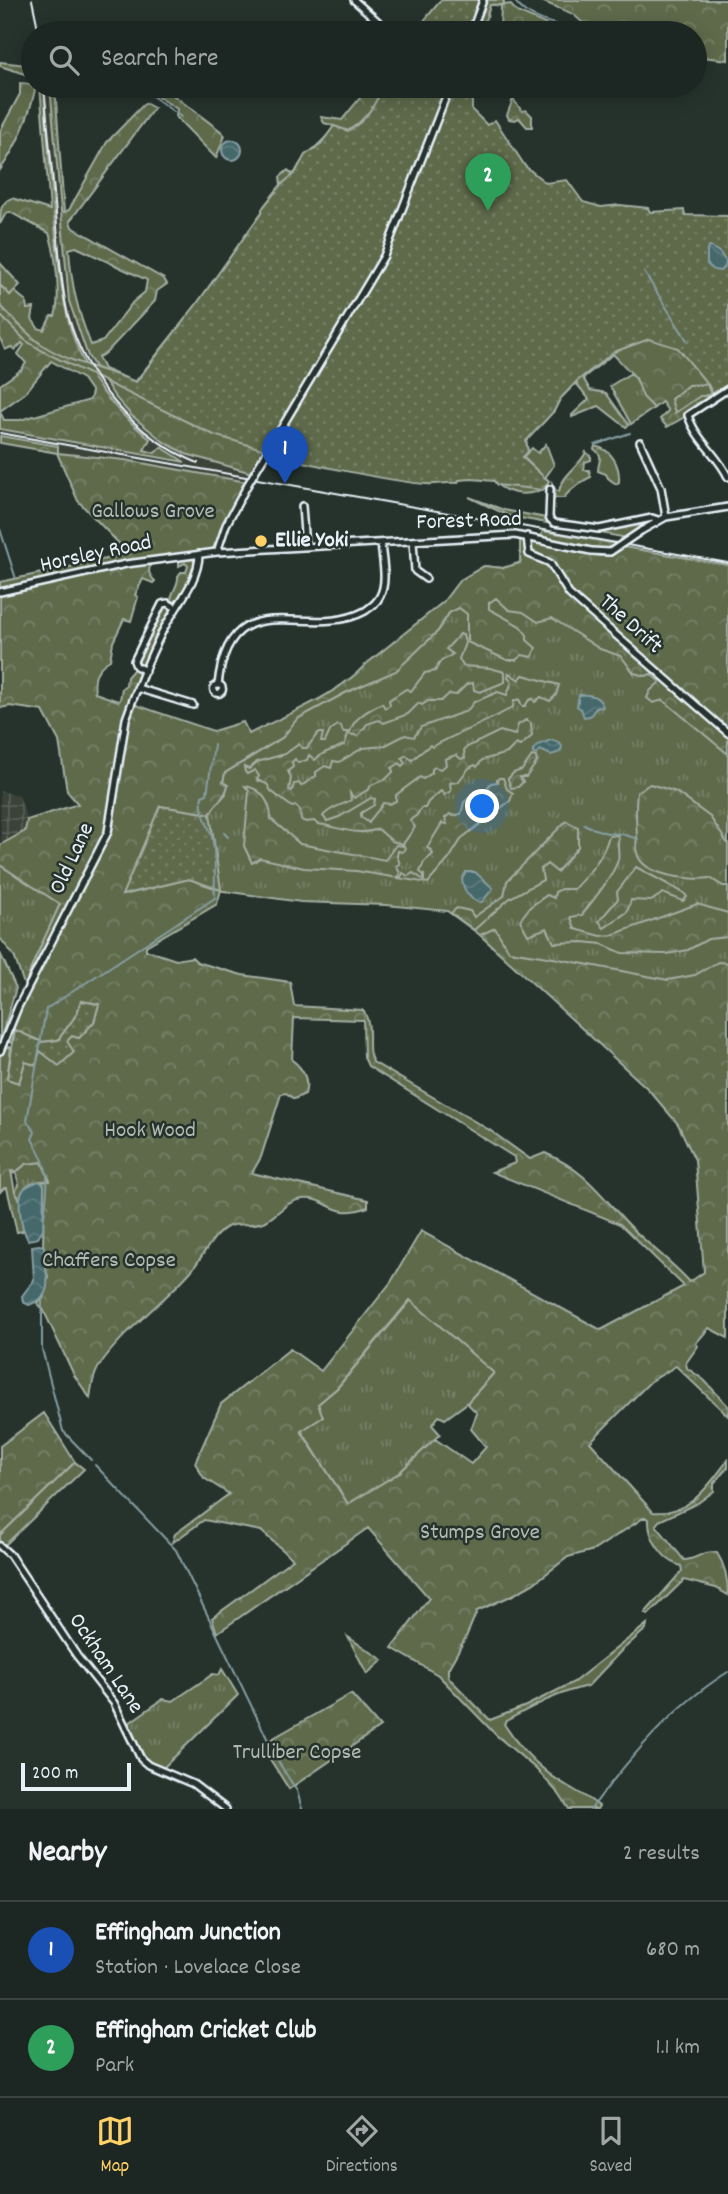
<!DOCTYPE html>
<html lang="en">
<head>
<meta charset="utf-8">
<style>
  body { margin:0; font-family:Dekko,sans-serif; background:#29322f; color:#f1f3f6 }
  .scale { position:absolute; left:21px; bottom:18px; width:110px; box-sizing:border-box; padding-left:7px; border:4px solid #e8f1f8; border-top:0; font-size:19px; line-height:24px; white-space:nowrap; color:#e8f1f8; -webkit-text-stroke:5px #26332d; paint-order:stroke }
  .you { position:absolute; left:483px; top:807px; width:24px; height:24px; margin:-18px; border:5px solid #fff; border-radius:50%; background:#1a73e8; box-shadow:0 0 0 10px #1a73e833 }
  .badge { display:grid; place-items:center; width:46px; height:46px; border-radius:50%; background:#ffd166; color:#fff; font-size:23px; font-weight:700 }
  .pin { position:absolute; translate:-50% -58px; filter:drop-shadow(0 2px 4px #0008) }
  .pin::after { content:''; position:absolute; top:37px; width:24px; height:21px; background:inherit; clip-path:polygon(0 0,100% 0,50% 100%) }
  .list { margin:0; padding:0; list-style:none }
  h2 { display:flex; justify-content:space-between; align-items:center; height:91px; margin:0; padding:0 28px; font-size:30px }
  h2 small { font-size:23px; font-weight:400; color:#a0a5a5 }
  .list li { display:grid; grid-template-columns:46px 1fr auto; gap:21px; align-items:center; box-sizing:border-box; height:98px; padding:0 28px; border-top:2px solid #3a4340 }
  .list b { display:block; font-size:26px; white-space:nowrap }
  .list p { margin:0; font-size:23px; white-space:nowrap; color:#a0a5a5 }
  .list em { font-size:23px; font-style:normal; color:#a0a5a5 }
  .icon { flex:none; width:38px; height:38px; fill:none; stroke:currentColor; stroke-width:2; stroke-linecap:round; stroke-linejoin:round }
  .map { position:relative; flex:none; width:728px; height:1809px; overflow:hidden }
  .search { position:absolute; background:#1c2622; box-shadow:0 4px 18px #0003; left:21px; right:21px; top:21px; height:77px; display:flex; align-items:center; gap:18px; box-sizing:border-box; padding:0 24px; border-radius:38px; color:#a0a5a5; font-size:26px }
  .sheet { height:287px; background:#1c2622 }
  nav { display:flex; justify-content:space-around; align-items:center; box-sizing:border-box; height:98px; border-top:2px solid #3a4340; background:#1c2622; font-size:19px; color:#a0a5a5 }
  nav a { display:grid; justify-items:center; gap:4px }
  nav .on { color:#ffd166 }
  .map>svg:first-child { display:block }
</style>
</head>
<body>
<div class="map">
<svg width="728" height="1809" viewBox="0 0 728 1809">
  <defs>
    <pattern id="industrial-grid" width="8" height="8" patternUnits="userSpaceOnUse" patternTransform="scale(1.75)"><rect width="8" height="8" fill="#3a4338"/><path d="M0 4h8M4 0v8" fill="none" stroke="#565f56"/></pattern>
    <pattern id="grass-tufts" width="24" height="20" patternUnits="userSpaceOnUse" patternTransform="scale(1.75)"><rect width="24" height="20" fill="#5e6b4c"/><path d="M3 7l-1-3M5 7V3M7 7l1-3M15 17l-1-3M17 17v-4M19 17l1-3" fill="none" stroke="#758167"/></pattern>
    <pattern id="forest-crowns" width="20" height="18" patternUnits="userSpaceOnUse" patternTransform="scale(1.75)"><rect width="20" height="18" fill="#5e6b4c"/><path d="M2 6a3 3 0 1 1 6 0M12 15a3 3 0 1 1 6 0" fill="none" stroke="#758167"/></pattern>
    <pattern id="park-dots" width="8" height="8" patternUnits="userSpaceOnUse" patternTransform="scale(1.75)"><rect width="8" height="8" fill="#5e6b4c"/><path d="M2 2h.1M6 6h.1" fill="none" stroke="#758167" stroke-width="1.8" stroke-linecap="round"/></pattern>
    <pattern id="water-waves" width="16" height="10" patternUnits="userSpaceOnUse" patternTransform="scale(1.75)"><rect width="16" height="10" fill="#44676a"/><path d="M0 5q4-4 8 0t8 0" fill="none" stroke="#5f7d80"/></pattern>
  </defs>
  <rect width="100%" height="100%" fill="#26332d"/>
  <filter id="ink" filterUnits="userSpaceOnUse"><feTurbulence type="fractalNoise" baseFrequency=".0143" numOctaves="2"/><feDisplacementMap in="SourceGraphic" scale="14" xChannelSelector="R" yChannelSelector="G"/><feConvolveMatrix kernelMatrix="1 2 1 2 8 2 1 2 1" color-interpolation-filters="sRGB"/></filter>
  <g filter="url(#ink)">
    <path fill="#3a4338" d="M44,86h6l19,215 33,79 29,35 33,27 22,12 66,19 -5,9 -122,-22 -68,-7 -57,-10v-14l141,25 9,-15 -46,-43 -19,-31 -16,-40 -8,-37z"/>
    <path fill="url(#industrial-grid)" d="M0,791l19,4 8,25 -2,11 -24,14z"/>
    <path fill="url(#grass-tufts)" stroke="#a3aea2" stroke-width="2" d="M631,373c11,11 10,22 23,35l-23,16 -21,-38z
      M707,384l4,10 -11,3 -25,16 -4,-14 17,-14z
      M531,559l197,185v233l-60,4 -39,-7 -100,5 -49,-44 -33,-24 -61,-6 -85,-3 -84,-12 -7,-76 4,-8 12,-12 -3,-12 2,-9 58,-36 13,-18 49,-26 93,-62 11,-18 10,-32 25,-15 19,2z
      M0,865l60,39 -35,83 -11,-31 -14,-18z
      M0,953l16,35 -16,53z
      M42,1162l8,19c-13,-1 -29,3 -30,19l-5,-8 4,-7 -3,-12 -6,1 1,-4 5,2 10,-8z
      M411,1300l83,73 -27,30 -22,16 -6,-3 -7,9 8,9 -41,39 -51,31 -47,-74 21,-13 -4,-13 19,-16z
      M75,1462l9,7 -79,76 -5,-2v-8z
      M222,1669l16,26 -77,75 -17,-8 -18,-37 37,-26 10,2 40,-27 6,1z"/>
    <path fill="url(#forest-crowns)" stroke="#a3aea2" stroke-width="2" fill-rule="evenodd" d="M485,0h19v5l6,-1 7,8 49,21h-27l-31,-7 -4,3 -4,-1 1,-22 -11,-2 -3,13z
      M539,0h189v60l-33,-4v-23h-114l2,-10 -10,-9z
      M0,62l26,3 6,3 1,-4v22h11c3,46 7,93 11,140 9,96 15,148 95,213l-6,11 11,3 6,-6 24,15 -185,-33v-17l4,8h16l70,-20 2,-8 -9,-13 -32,-18 -26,32 -25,18v-26l21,-15 5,-7 -8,-9 6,-9 -2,-2 -7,7 -4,-3 -6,3 -5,-12v-53l10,10 4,-4 12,10 1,8 7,-1 -2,11 6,9 6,2 7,-14h4c6,-20 1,-62 -6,-83l-39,-21 -4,1 -6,11c0,-13 0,-21 12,-26l38,12 -10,-124h-4c-7,31 -18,59 -36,84v-39l20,-37v-11l10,1 1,-8 -31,-10z
      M50,86h5l9,126 5,-2 38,-68 38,-39 9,5 -84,113 2,6 92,52 3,5 -10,7 -2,10 -49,52 -8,4 6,12 31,13 61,-77 66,-93 2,-6 17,-21 -1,-8 8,-7 4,4 3,-1c7,-17 23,-26 35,-41l35,149 -113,192 -66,-19 -22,-12 -33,-27 -16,-18 -27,-41 -19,-55zM76,247l71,33 -2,12 -12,10 -30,39 -12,4c-13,-33 -20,-60 -22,-96z
      M142,86h19l61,46 3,4 -9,22 -40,-41 1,-8z
      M376,86h18l-2,5 -12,2c-7,16 -17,29 -32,38l-24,-8 -3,-6 21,3 22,-27z
      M513,99l9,12 4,-1 6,6v11h-5l-8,-9 -4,2 -6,-1 -2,-4z
      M635,312l93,73 -17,9 -4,-10 -19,1 -17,14 4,14 25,-17h8l1,7 -42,24 -7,-8 8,-8 -6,-9 -8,6 -11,-11 -7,-19 -23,-24 -30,24 7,12 16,3 23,32 -3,2 -27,-21 -27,11v-2l17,-16 -13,-16 -16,16 -6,12 -28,30 2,11 -5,6 26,23c-9,18 -43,16 -55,0l-4,-122z
      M0,436l58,10v7l67,7 122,22c-6,11 -30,64 -35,67 -9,5 -46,7 -59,9 -4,11 -7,14 2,23l-2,2 -10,-4 -8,16 3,2 -7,24 -7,-2 -11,23 -3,18c-14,8 -17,17 -15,33l23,8 2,-1 2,-12 4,-3 1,-8 8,-9 7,6 -12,29 83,28 30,-9 6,12c36,-19 89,-39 116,-69l78,-63 16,-21 25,-15 19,2 17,-5v-25l80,18 10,-1 14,-8 104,18v189l-65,-54 -10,3 -6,-5 3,-7 10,-9 -9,-8 -5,2 -12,-3 -13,-17 -21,-7 -48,-31 -14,4 -15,-10 -14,-2 -13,-12 -7,5v6l31,17 7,9v5l9,8 -4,9 -10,-2 -6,5h-9l-40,-18v-28l-8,-6 -10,5 -11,18 -42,40 -51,22 -48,26 -14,18 -58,36 -2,9 5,3c-2,13 -13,18 -18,29l-50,-8 -37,89 66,-16 32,11 -4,14 -71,42v4l30,10 16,-3 5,5 45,13 48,7 4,24 69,4c12,19 1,38 10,52l118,69 39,28 15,-6c44,19 57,45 89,77 18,18 39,33 56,52l14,-10 -9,-112 -17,-36 -30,-35 -168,-154 15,-7 14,23 39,6 120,23 27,-5 23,-13 10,1v375l-19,-10 -13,15 2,3 -12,17 1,5 17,12 24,26v10l-52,-50 -26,16 -60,60 63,70c38,3 55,-26 75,-52v7l-14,16v8l-16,12 -39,18 -3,4 28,35c13,0 20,-11 33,-7 8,12 11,27 11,42l-12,-7 -32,-8 -36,35 -3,-2 37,-42 -1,-5c-17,-5 -33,-27 -32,-46l-4,-3 -51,33 -26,7 -35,27 -20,11 -36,16 -11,26 -18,32v8l42,43 36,-14 48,-24 73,-58 -1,5 -26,23 -32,34c-29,6 -56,21 -82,35l-2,3c11,18 28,36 44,49 16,13 35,20 51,33l-2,3h-28l-10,-15 -23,-25 -40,-34 -58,-60 -46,-27 37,-50 -61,-70 -151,105 -5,-15 81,-59 -32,-28 -57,-11 -32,23 3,-9 54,-40 -25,-16 -9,-15 26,-59 69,-55 31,22 70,-89 30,-51 180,99 83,-44 -64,-62 -128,-52 23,-9 -1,-6 -146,-91 -4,-9 -1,-37 -69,-2 -2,42c12,9 17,20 13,34l-11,5 -8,-6 -5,1 -20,63 -9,16 116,27v7c-37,14 -39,-11 -66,-8 -16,2 -24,16 -36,22 -12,6 -26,1 -37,5 -16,7 -28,34 -38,45 -27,31 -62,55 -87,88 -10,13 -12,24 -14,39l-16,-23 -31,-66 -6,-6 6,-4 5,-22 -5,-22 1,-70 -3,-3 9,-1 -8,-19 -16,2 -10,8 -5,-1 4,21 5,8 3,31 -6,1 -10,-44h-3l-4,4v-134l3,-13 8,3 -4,31 12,4 6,-22 15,-10 27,-10 5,-5 7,2 15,-16 5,-18 -18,-3 -4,13 -19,26 -16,2 -27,-12 -4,13 -6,-3 29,-79 26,-57 -60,-39v-20l25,-14 2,-11 51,-16 -11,-13 -8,-50 -16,-30 -33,-5 -10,2v-126l129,-28 -51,-53 -21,-48 -57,-10zM410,1300l84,73 -27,30 10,10 -6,16 15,18 -15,17 -36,-25 -36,34 -51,31 -47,-73 22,-14 -5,-13 19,-16z
      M595,446c18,4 25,20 24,36l-3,2 -8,-6 -2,-4 -8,-3c0,-11 7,-14 -4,-22z
      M586,452l5,5v3l-6,2 -1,8h5l2,7c-6,2 -23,14 -27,21h-9l-5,8 2,-23 4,8h3c3,-16 21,-25 27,-39z
      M469,497l35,13 42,8 10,7 22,4 18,1 58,-9 -27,17 -118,-22z
      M543,531l75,13 -19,7 -59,-14z
      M191,556c13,15 -5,34 -16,46l-4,-1c0,-9 8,-16 7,-25l3,-4h5l2,-6 -3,-3 -6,3v-9z
      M168,605l4,5 -27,53 -4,4 -4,-3 -1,-6 18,-37 6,-5 1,-9z
      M460,634l3,1 2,8 -6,16 4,7 27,2 15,4v10l-25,10 -6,-2 -1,-7 -6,1 -11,11 -7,-1 -8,7h-13l-6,4 -3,-2 -11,11 -24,9 -5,-3 -12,4 -9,12 -10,-2 -3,10c-11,7 -21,6 -30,16l-6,-5 -2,5 -9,3 -3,-4 -3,3 1,5 -5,4 3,7 -2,12 3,1 2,-7 5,-1 2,3 15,-10v-4l9,-6 6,2 2,-7 6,1 24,-14 21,-2 21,-11 9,2 7,-10 46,-16 7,-9 24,-10 9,3 5,-14 -4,-4 1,-4 10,7 4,-5 36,10 -3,10 -6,6 -9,-4 -6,5 -2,-3 -4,1 -4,6h-3l-3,-7 -5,2 -1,6c-26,16 -55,25 -81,40l-2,-2 -18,15 -6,-5 -4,3 3,5 -3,3 -2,-3 -8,5 1,4 -7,7 -15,6 -2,4 -15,9 -4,-5 1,7c-10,6 -19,6 -28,16l4,5 12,-4 32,-19 4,1 -1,6 -13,8v4l8,6c4,-9 10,-12 14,-20l7,1 6,-3v-6l24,-18 3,2 9,-6v-4l3,-2 5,2 6,-4 -1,-6 11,-4 5,4 4,-1 -1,-8 3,-3 33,-16 15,4 3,-10 8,-5 5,3 1,13 -12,10 -4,-2 -9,9 -25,7 -5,7 -2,-2 -6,3 -11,14 -8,1 1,8 -7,4 -3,-4 -13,11 -3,6h-4l-4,7 -7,5 5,7 -12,17 -11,-3 -14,-12c-20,8 -40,-2 -60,-5l-4,-3 -8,1 -5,-2 -1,-10 -4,-4 -4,1 -21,-16 -4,-7 -10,-4 2,-4 -4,-6 -8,4 -2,-2 -1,-5 5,2 8,-7 28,-8 14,-10 3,4h5l11,-15h5l-2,9h4l5,-11 7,-6 4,1 2,6h7c4,-15 19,-22 32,-29l3,5 5,-3 -1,-5 17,-11 5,2 14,-18 10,-2 5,-9 13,-8 -7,-5z
      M532,756l4,1 1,5 -11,15h-6l3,5 -5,5 -7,1 -3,-9 5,-6 9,-3z
      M499,778h4l4,11 6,4 -3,8 -48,37 -13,21 -21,24 -72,-12 -52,-3 -44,-10 -8,5 -8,-17 5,-55 -4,-5c17,2 26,18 26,33l29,25 85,16 11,-15 8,1 1,3 -3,3 -4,-1 -1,5 3,8 -4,2 4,7 -2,4h3l2,-4 5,3 5,-3 11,7v-5l-4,-3 4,-10 9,-8 -2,-4 -4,-2 15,-25 5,1 -2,-6 5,-4 3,2 8,-2 3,-12 6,-4 5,3 5,-10 4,-1 3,3 3,-1 -2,-5 3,-4 7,-1 -1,-2z
      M650,784l26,8 34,25 18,27v42h-5l-13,-8c-19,3 -68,-2 -73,-25 -2,-5 0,-12 0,-17 -1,-15 -2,-28 0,-44z
      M566,821l12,6v20l-21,25 -10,-8 -6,5 2,11 -33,18 -36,32 -23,-17 6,-5 13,3 4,6 30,-21 3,-15z
      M617,835l2,3c-3,8 1,14 -1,22 -7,20 -24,38 -36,55l-11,2 4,12 26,7 11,-1 85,-31 31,9v24l-20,2 -20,11 -21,4 -45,-1 -20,-9 -19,-2 -29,1 -7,-15 -19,7 -8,-15 10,-13 17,-12 7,3 1,-6 6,-3h13c15,-16 29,-31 35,-53z
      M636,867l48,26 3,4 -4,4 -20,-8 -12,8 -20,-1 -4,12 -23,16 -5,-7 19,-22 -1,-7z
      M44,1413l31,49 -75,73v-89z
      M348,1637l35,23 -16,14z
      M351,1694l29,33 -91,62 -28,-44z"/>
    <path fill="url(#park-dots)" stroke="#a3aea2" stroke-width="2" d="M441,0h63l-1,5h-13l-9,28h-67z
      M394,86h78v24l15,15 8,-5 30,46 21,17 21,-3 16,22 18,5 19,-2 28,3 2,4 34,-2 1,5 43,1v169l-17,9 -2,-8 -31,-38 -29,-9 -35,13 -38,30 -16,17 -6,12 -28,30 2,11 -5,6 26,23 -6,9 -46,-5 -3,-4 -22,-2 -13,1 -1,3c-11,-1 -21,2 -32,1 -22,-1 -148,-24 -160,-34l-52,-15 -170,-83 -19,-12 -25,-25v-10c14,14 27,30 44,41 28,18 61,23 92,36l60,-77 66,-93v-3l19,-24 14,-12 10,-18 15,-10 14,-19 14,5c15,-9 25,-22 32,-38l12,-2z
      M160,806l50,8 11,76 -32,-11 -67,16z
      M81,1001l18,3 -5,18 -15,16 -7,-2 -5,5 7,11 -15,14 -19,-15 -4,14 -11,-3 -6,21 -12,-4 8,-49 27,12 16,-2 19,-26z"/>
    <path fill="#5e6b4c" stroke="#a3aea2" stroke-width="2" d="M0,263l20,22 -10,10 -10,-10z
      M546,444l8,21 -9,13 -22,-21 9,-9 6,5z"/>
    <path fill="url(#water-waves)" stroke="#869ea3" stroke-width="2" d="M222 150a10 10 0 1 1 20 0a10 10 0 1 1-20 0Z
      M710,246l10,7 6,9 -1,5 -5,4 -6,-1 -7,-6v-14z
      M579,695c10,-1 21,1 24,12l-7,1 -6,8 -6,1 -3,-8 -4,-3z
      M551,740l9,3 2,4 -2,5 -9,3 -11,-5 -4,5 -3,-2v-3l5,-5z
      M466,872h9l18,16 -11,14c-11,0 -19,-12 -20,-23z
      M39,1181l5,4 -1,44 -5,9 -10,2c-6,-11 -13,-40 -4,-51 3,-4 9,-5 15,-8z
      M39,1245l5,1c-2,24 16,48 -15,59l-6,-3 -1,-6 12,-16 -2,-34z"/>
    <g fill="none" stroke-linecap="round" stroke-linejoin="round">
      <path stroke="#869ea3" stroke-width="2" d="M514,0c14,23 56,27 81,33
        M128,86h13
        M140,87l41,30
        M644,272l44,70
        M595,445l35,-12
        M0,529l16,50
        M584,824l6,3
        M592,828l15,5
        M224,833l4,4
        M608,833l12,1
        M622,834l16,5
        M44,1217c5,-35 7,-47 -12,-78l3,-7 -8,-11 19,-112 169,-111c-1,-18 2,-48 -4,-64 -5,-14 -11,-23 -9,-38l5,-2 7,-49
        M42,1299v50l21,82 28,29
        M95,1465l81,85 103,213 18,28 5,18
        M591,1809c38,-51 82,-103 137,-137"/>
      <defs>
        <path id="minor" d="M354,0l37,33
          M471,33l12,-33
          M728,389l-40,26c7,24 30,40 40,62
          M640,442l21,46 5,29
          M255,472l129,-216 66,-170
          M550,489l-1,29 5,5 45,6 53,-11 6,2
          M302,506l3,41
          M641,531l25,-14 62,-10
          M527,536l2,18 21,9 19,31 159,139
          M413,541l2,30 11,8
          M217,552l9,-27 22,-41
          M0,592l126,-28 91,-12 298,-17 76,16
          M145,671l-9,-5 -2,-5 28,-57 6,-1 8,5
          M213.5 689a4.5 4.5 0 1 1 9 0a4.5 4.5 0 1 1-9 0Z
          M218,685c11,-106 90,-43 147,-74 6,-4 12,-8 15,-15 8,-15 2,-37 1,-53
          M137,688l56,17
          M0,1051l18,-44 90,-175 18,-113c10,-29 22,-59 36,-87 12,-24 37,-50 37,-78
          M0,1546l10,9 67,101 37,47 27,56 7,6 45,19 33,25"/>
      </defs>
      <use href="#minor" stroke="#e8f1f8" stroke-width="10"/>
      <use href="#minor" stroke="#26332d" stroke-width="5"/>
      <path stroke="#e8f1f8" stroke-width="2" d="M32,0l7,33
        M44,86c4,42 8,85 12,128 3,33 4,68 12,101 18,66 67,122 130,148
        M0,433l728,130"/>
      <defs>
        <path id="minor-bridge" d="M248,484l7,-12
          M591,551l19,1 31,-21"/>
      </defs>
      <use href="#minor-bridge" stroke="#e8f1f8" stroke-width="10" stroke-linecap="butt"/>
      <use href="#minor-bridge" stroke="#26332d" stroke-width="5"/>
    </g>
  </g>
  <circle fill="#ffd166" stroke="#26332d" stroke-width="2.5" cx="261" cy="541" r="7"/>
  <g text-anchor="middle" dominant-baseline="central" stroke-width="5" stroke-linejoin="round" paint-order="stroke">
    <g font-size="23" fill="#b1bbb3" stroke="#26332d">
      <text x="153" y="512">Gallows Grove</text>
      <text x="150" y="1131">Hook Wood</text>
      <text x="109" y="1261">Chaffers Copse</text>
      <text x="480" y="1533">Stumps Grove</text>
      <text x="297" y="1753">Trulliber Copse</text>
    </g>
    <g font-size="23" fill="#e8f1f8" stroke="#26332d">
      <text transform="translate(469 522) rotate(-2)">Forest Road</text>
      <text transform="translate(96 555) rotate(-12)">Horsley Road</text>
      <text transform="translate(630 625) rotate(42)">The Drift</text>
      <text transform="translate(73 859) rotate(-65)">Old Lane</text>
      <text transform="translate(105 1664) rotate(56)">Ockham Lane</text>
    </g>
    <g font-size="23" font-weight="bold" fill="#e8f1f8" stroke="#26332d" text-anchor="start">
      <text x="275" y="541">Ellie Yoki</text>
    </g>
  </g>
</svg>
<div class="scale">200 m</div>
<div class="you"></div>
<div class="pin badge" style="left:285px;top:484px;background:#1a4fb4">1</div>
<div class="pin badge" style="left:488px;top:211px;background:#2e9e5b">2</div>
<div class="search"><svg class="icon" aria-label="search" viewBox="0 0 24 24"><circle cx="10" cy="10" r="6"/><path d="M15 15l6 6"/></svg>Search here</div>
</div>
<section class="sheet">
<h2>Nearby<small>2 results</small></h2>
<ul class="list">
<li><span class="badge" style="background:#1a4fb4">1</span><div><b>Effingham Junction</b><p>Station · Lovelace Close</p></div><em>680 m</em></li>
<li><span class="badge" style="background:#2e9e5b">2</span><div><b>Effingham Cricket Club</b><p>Park</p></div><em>1.1 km</em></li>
</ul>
</section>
<nav>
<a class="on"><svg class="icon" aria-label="map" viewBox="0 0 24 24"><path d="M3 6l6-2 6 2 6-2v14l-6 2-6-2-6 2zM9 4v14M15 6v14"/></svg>Map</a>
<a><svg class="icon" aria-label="directions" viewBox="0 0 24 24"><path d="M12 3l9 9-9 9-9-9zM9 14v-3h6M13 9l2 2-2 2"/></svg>Directions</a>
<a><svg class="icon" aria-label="saved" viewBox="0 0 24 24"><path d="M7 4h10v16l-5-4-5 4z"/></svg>Saved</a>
</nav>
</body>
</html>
